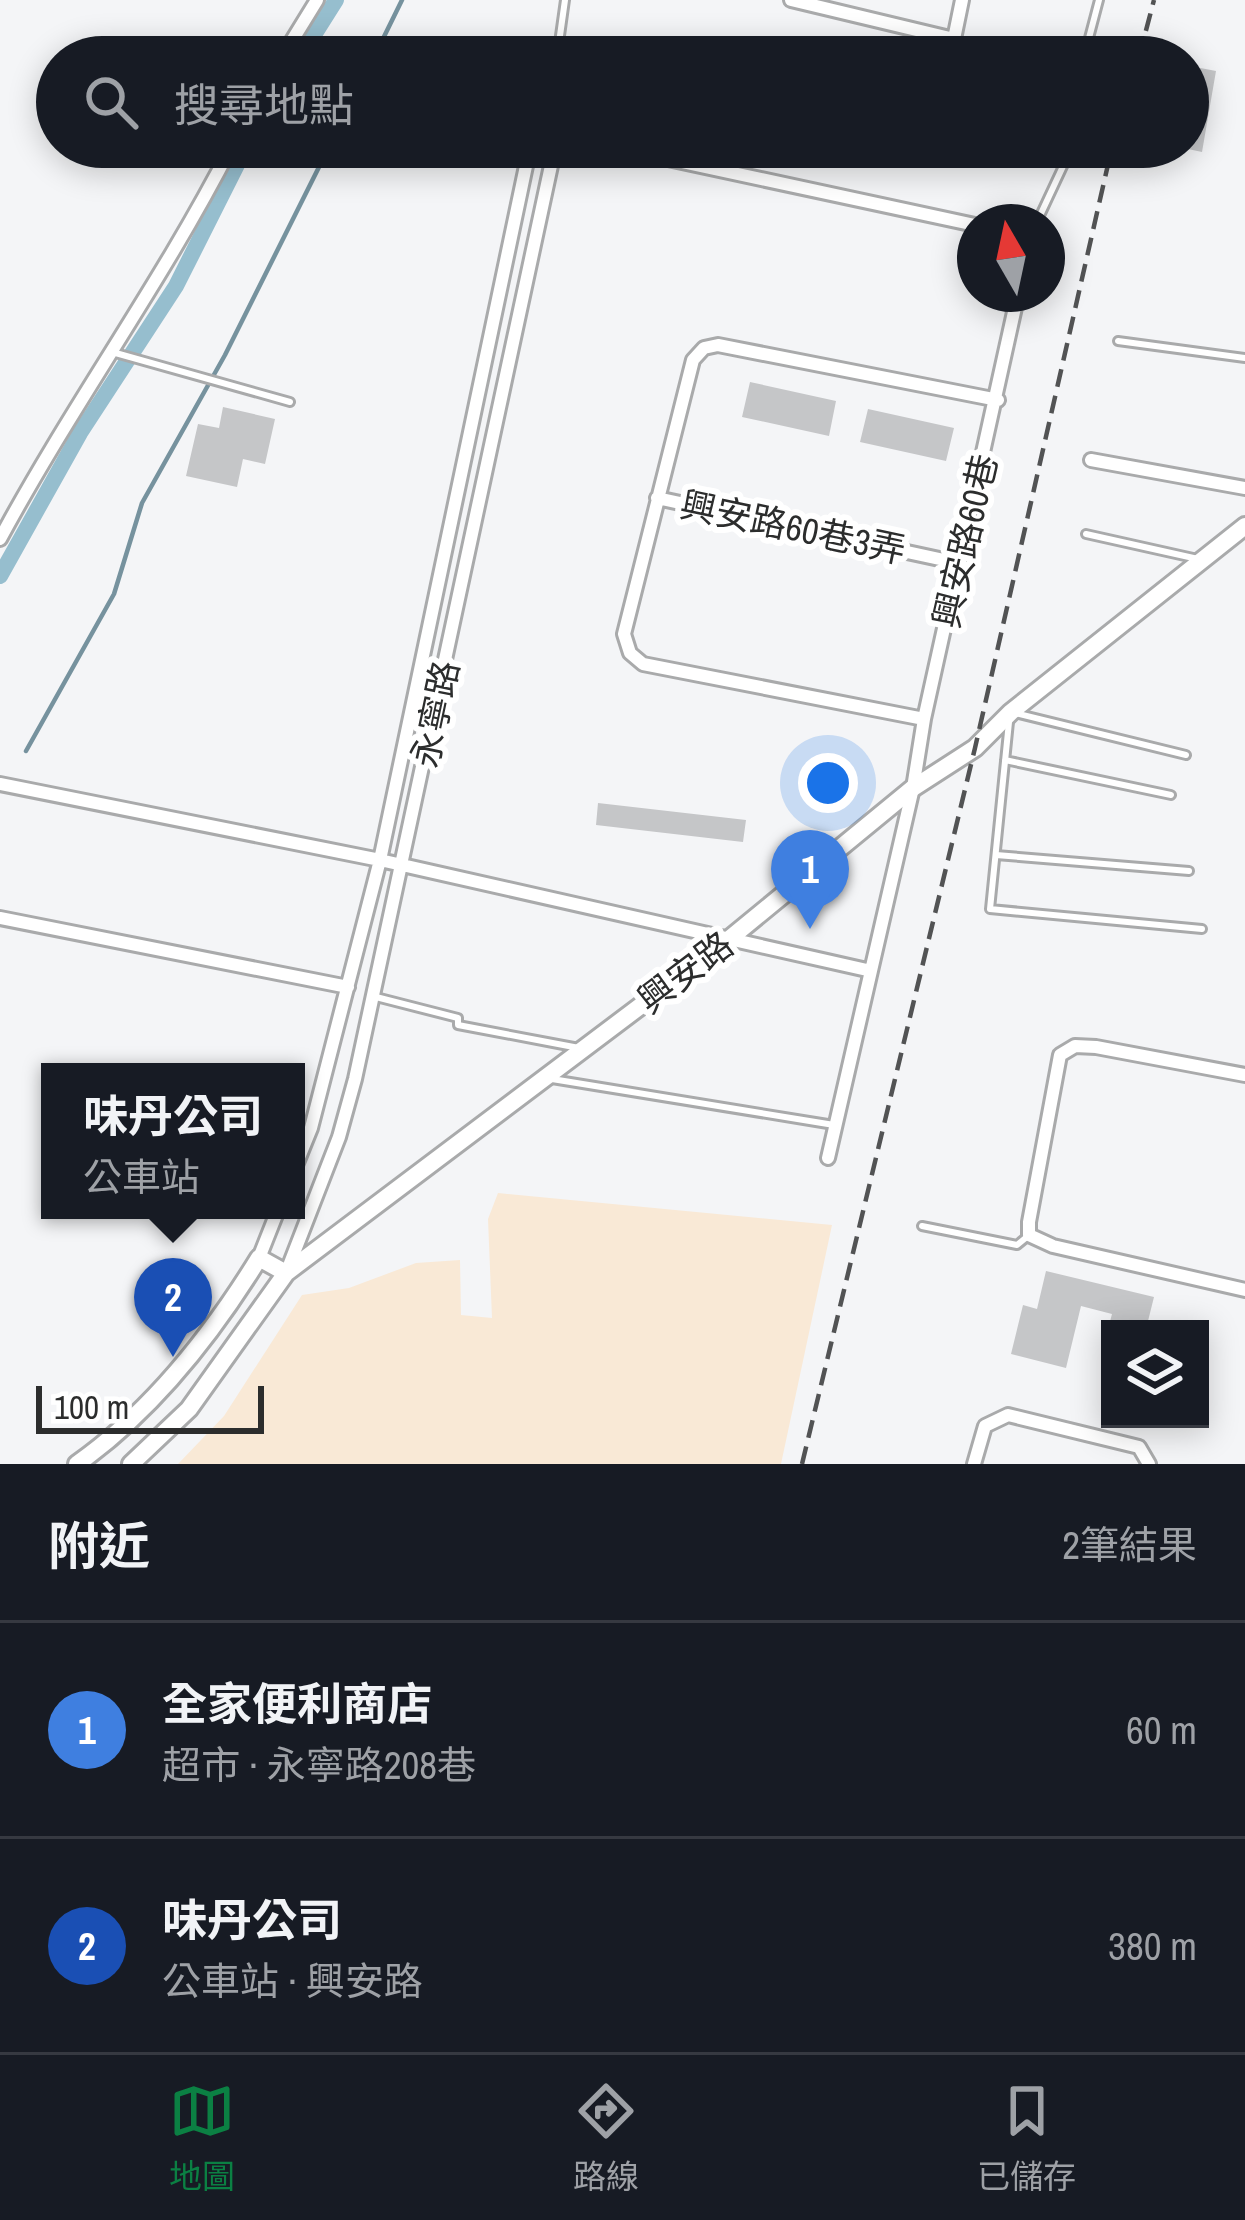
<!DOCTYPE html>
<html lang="zh-TW">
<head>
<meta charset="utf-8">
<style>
  body { margin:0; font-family:"Archivo Narrow","Noto Sans TC",sans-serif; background:#20242c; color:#f1f3f6 }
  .controls { position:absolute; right:36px; bottom:36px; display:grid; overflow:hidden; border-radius:0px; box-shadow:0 6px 30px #0003 }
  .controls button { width:108px; height:108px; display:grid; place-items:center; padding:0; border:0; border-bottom:3px solid #363941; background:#171b24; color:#f1f3f6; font:60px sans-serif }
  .compass { position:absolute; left:957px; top:204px; width:108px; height:108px; border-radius:50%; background:#171b24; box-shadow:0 6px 30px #0003; rotate:351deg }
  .scale { position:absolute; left:36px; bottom:30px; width:228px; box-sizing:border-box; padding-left:12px; border:6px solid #2c2d2d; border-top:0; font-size:33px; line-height:42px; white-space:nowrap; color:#2c2d2d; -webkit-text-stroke:9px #fff; paint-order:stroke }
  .you { position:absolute; left:828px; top:783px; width:42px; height:42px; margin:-30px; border:9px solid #fff; border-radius:50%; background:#1a73e8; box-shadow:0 0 0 18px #1a73e833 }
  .badge { display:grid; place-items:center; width:78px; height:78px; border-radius:50%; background:#0b8043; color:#fff; font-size:39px; font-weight:700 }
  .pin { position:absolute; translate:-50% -99px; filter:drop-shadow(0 3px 6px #0008) }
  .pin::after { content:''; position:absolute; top:63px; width:42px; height:36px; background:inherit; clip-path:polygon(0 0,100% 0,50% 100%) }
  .popup { position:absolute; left:41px; top:1063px; width:264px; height:156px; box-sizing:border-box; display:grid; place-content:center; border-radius:0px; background:#171b24; filter:drop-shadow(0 3px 9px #0005); font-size:39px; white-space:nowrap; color:#9ea1a6 }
  .popup b { font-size:45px; color:#f1f3f6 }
  .popup::after { content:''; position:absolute; left:50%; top:100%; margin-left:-24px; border:24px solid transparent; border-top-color:#171b24 }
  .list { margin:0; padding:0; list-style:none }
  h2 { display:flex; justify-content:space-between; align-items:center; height:156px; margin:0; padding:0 48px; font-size:51px }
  h2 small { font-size:39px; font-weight:400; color:#9ea1a6 }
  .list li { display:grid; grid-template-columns:78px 1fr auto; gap:36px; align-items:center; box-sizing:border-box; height:216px; padding:0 48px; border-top:3px solid #363941 }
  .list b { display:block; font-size:45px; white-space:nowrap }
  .list p { margin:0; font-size:39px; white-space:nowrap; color:#9ea1a6 }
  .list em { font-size:39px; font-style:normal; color:#9ea1a6 }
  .icon { flex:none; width:66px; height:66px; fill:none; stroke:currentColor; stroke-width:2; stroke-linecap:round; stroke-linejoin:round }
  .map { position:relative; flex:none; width:1245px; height:1464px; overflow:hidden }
  .search { position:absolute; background:#171b24; box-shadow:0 6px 30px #0003; left:36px; right:36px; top:36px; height:132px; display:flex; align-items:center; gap:30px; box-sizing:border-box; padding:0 42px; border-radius:66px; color:#9ea1a6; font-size:45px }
  .sheet { height:588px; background:#171b24 }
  nav { display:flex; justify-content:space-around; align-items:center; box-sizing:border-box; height:168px; border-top:3px solid #363941; background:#171b24; font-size:33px; color:#9ea1a6 }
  nav a { display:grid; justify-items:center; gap:6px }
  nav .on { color:#0b8043 }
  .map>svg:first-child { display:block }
</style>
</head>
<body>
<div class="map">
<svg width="1245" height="1464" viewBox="0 0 1245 1464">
  <rect width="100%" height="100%" fill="#f4f5f7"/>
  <path fill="#f9e9d6" d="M498,1193l334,32 -51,239h-603l46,-48 78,-121 47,-7 67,-25 44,-3 1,55 31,3 -4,-99z"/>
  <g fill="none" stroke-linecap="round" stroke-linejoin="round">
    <path stroke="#76929e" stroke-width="4.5" d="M374,57l28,-57
      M26,751l88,-157 28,-91 83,-148 104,-208"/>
    <path stroke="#96bece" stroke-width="16" d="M300,57l36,-57
      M0,576l80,-143 96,-147 70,-139"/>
  </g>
  <path fill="#c5c6c8" d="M1190,66l26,5 -14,81 -14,-3z
    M750,382l86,19 -7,35 -87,-19z
    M223,407l52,12 -10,45 -22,-5 -6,28 -51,-11 12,-52 21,4z
    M868,409l86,19 -8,33 -86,-19z
    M598,803l148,17 -3,22 -147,-17z
    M1046,1271l108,26 -8,32h-38l4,-15 -31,-8 -15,62 -55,-14 12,-49 14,4z"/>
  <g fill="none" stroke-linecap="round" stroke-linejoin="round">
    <defs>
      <path id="lane" d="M557,57l8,-57
        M1084,57l15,-57
        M1037,222l35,-75
        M1118,341l127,17
        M112,352l178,50
        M1086,534l112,25
        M1015,713l171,42
        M1009,722l-19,187 212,20
        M1005,760l166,35
        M996,855l193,16
        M376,997l82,21v7l121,23
        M552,1079l282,46
        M922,1226l95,19 11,-9"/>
      <path id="street" d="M791,0l163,39 8,-39
        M282,57l35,-57
        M612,147l363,78
        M1091,460l154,28
        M657,498l301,65
        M0,539c72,-134 162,-257 231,-392
        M924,719l-281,-55 -13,-11 -6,-19 69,-274 11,-12 14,-3 280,55
        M0,784l380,76 487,110
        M0,918l348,69
        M1245,1075l-149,-28 -21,-1 -15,9 -31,167v13l24,11 192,44
        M828,1158l85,-370 11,-69 94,-425
        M296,1165l15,-37 69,-268 150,-713
        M259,1258l19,-48
        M287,1271l52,-134 16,-58 200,-932
        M974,1464l11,-38 23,-11 131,32 10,17"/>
      <path id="secondary" d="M77,1464c75,-53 134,-128 182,-206l27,15
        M131,1464l58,-55 97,-136 442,-333 185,-152 62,-40 36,-36 234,-186"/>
    </defs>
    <use href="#lane" stroke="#a9aaab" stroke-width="12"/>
    <use href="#street" stroke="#a9aaab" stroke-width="18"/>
    <use href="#secondary" stroke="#a9aaab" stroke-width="22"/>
    <use href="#lane" stroke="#fff" stroke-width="6"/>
    <use href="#street" stroke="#fff" stroke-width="12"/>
    <use href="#secondary" stroke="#fff" stroke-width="16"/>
    <path stroke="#525354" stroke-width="4.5" stroke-dasharray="18 9" stroke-linecap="butt" d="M1139,57l15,-57
      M802,1464l173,-716 137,-601"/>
  </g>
  <g text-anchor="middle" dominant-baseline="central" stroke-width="12" stroke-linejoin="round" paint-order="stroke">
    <g font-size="36" fill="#2c2d2d" stroke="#fff">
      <text transform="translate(793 527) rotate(12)">興安路60巷3弄</text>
      <text transform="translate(965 541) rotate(-77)">興安路60巷</text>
      <text transform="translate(435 714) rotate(-78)">永寧路</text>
      <text transform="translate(685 972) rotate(-37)">興安路</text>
    </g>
  </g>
</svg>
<div class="controls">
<button><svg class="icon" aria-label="layers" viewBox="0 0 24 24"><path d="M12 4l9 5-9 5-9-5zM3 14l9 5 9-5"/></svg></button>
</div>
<svg class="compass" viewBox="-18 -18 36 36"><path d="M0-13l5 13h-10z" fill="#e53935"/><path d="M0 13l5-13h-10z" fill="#9ea1a6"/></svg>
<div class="scale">100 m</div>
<div class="you"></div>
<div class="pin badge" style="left:810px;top:929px;background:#3f7fe0">1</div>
<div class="pin badge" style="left:173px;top:1357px;background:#1a4fb4">2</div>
<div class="popup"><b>味丹公司</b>公車站</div>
<div class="search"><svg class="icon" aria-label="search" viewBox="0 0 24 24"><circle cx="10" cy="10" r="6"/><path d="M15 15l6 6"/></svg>搜尋地點</div>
</div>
<section class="sheet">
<h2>附近<small>2筆結果</small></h2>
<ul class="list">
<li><span class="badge" style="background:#3f7fe0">1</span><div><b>全家便利商店</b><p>超市 · 永寧路208巷</p></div><em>60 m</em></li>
<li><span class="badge" style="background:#1a4fb4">2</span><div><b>味丹公司</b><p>公車站 · 興安路</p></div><em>380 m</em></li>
</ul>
</section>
<nav>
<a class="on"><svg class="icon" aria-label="map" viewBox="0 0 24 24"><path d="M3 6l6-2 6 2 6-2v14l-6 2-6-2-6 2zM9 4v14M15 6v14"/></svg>地圖</a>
<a><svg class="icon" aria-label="directions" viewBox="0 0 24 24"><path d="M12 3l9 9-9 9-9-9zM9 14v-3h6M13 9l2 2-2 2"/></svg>路線</a>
<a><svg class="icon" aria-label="saved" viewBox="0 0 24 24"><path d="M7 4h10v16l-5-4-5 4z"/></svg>已儲存</a>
</nav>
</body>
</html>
